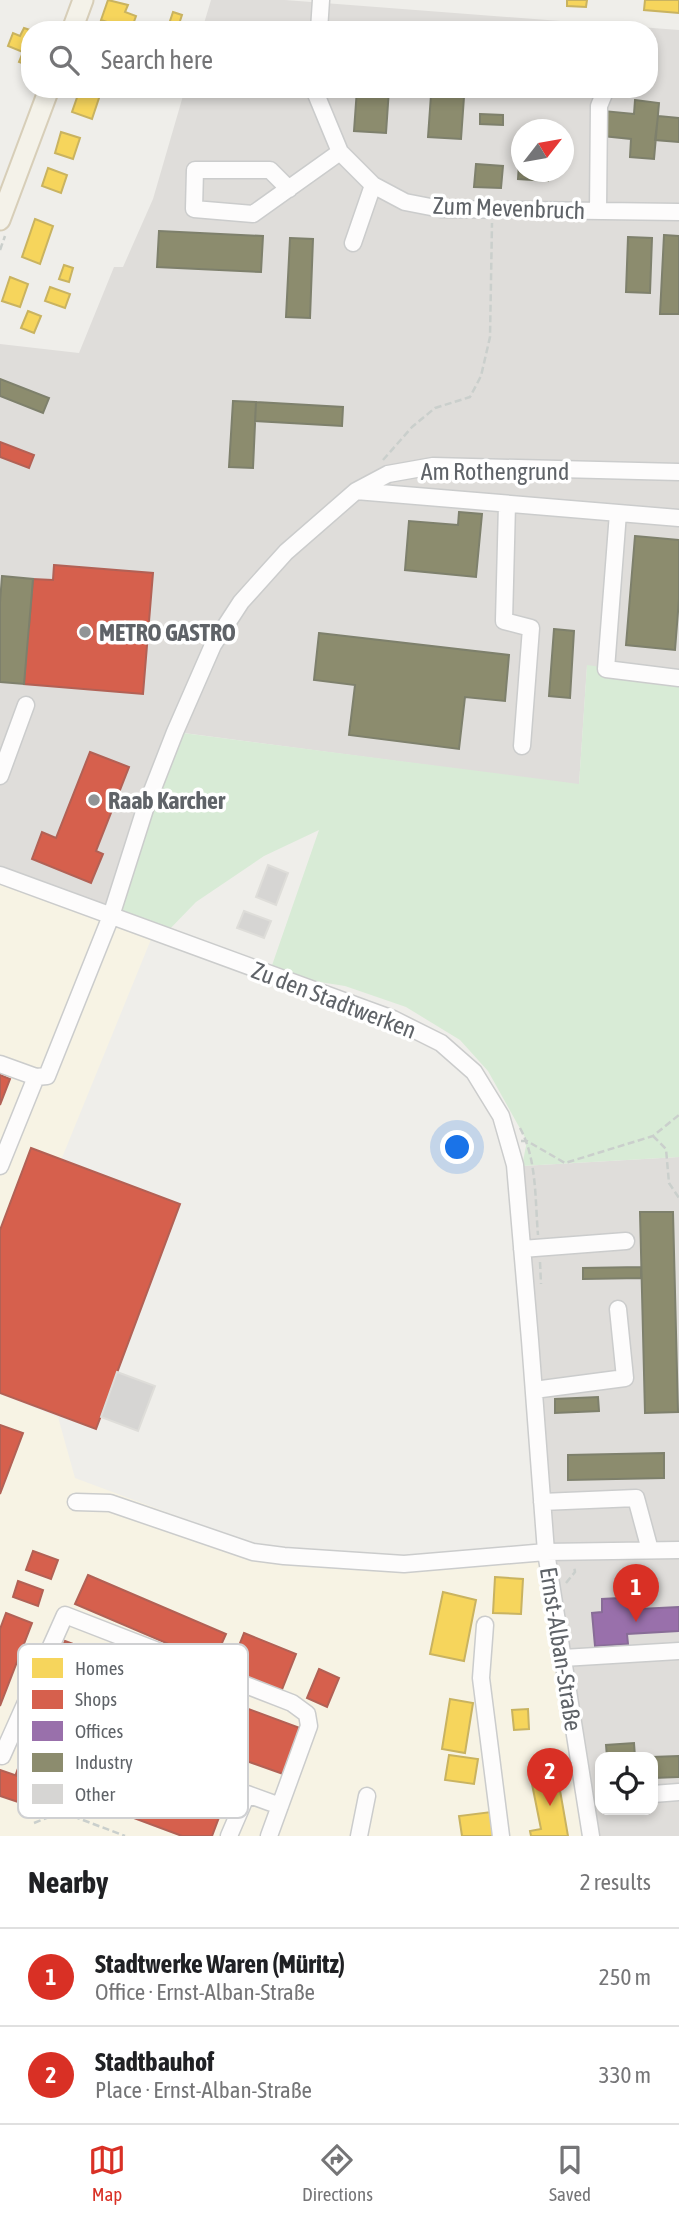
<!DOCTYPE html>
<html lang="en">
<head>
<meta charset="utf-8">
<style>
  body { margin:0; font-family:"Asap Condensed",sans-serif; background:#f2f2f2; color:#202124 }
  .controls { position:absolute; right:21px; bottom:21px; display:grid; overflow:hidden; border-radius:14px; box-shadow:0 4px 10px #0003 }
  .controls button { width:63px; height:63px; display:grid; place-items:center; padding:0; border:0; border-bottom:2px solid #e0e0e0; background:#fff; color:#202124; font:35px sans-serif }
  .compass { position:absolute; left:511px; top:119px; width:63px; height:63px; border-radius:50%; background:#fff; box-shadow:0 4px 10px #0003; rotate:59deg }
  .you { position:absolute; left:458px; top:1148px; width:24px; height:24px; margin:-18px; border:5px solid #fff; border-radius:50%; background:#1a73e8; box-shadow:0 0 0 10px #1a73e833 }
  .badge { display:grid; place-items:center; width:46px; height:46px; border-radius:50%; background:#d93025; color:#fff; font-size:23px; font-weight:700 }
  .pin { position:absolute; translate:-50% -58px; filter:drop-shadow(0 2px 4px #0008) }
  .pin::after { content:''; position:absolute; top:37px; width:24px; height:21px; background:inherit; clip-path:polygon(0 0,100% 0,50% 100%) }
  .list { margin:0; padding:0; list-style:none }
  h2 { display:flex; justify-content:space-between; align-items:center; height:91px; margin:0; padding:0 28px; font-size:30px }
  h2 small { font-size:23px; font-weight:400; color:#757577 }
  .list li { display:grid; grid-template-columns:46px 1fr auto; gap:21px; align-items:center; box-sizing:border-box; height:98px; padding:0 28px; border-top:2px solid #e0e0e0 }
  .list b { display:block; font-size:26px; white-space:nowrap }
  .list p { margin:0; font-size:23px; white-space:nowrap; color:#757577 }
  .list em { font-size:23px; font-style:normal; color:#757577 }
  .icon { flex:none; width:38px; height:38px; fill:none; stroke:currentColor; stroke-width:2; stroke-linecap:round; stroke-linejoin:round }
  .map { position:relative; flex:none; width:679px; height:1836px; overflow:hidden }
  .search { position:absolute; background:#fff; box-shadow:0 4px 10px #0003; left:21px; right:21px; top:21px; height:77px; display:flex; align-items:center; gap:18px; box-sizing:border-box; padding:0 24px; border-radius:28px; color:#757577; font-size:26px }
  .sheet { height:287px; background:#fff }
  nav { display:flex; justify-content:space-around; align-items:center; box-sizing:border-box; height:98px; border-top:2px solid #e0e0e0; background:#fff; font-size:19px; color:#757577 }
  nav a { display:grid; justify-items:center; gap:4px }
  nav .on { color:#d93025 }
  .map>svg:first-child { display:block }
</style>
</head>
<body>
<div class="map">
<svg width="679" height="1836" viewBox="0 0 679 1836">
  <rect width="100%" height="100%" fill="#efeeea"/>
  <path fill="#f7f3e4" d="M0,875l154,57 -154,378z
    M0,1394l58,23 17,61 209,78 120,8 142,-12 45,284h-591z"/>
  <path fill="#dfddda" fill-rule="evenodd" d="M211,0h74l394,30v648l-92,-12 -8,119 -403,-53 -65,184 -111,-41v-531l79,9 35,-86h9l30,-68 32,-110h464v-59h-447zM522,130h42v42h-42z
    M679,1157v679h-88l-45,-284 -24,-386zM600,1757h53v53h-53z"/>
  <path fill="#d8ebd6" d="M587,665l92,13v479l-157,9 5,-25 -39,-70 -28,-31 -54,-33 -61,-21 -76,-12 50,-144 -55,26 -68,46 -32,33 -53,-19 64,-184 404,52z"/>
  <path fill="#f6d55c" stroke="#c9b360" stroke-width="2" d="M108,0l20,5 -3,7 11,4 -5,14 -30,-10z
    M567,0h20l-1,7 -19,-1z
    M645,0h34v13l-35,-3z
    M173,12l9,3 -5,15h-10z
    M24,28l6,2v36l-11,-4 4,-10 -15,-6 5,-13 7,3z
    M80,89h22l-10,30 -20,-7z
    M61,132l19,6 -7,21 -18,-6z
    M48,168l19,7 -6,18 -19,-7z
    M35,219l18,7 -13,38 -18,-7z
    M64,265l9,3 -4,14 -10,-3z
    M10,277l18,7 -8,23 -18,-6z
    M50,287l20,7 -5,14 -20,-7z
    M28,311l13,5 -7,17 -13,-5z
    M495,1577l28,2 -2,35 -28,-1z
    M443,1592l33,8 -12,61 -34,-7z
    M450,1699l23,4 -8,50 -23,-4z
    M528,1709l1,20 -15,1 -2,-20z
    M449,1755l29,4 -4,25 -29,-4z
    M558,1779l10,57h-37l-1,-5 11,-2 -9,-45z
    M491,1812l3,24h-32l-3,-20z"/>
  <path fill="#d6604d" stroke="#b26155" stroke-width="2" d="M0,442l34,13 -5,13 -29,-11z
    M54,565l99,8 -10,121 -119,-10 3,-46h-6l1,-12 7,1 4,-48 20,1z
    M90,752l39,15 -33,84 7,3 -12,29 -59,-24 10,-27 14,6z
    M0,1075l10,4 -10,26z
    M31,1148l149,56 -84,225 -96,-36v-163z
    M0,1425l23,8 -23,61z
    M33,1551l25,9 -7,19 -25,-9z
    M88,1575l138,59 -13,29 -138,-59z
    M18,1581l25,9 -5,16 -25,-9z
    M6,1613l26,10 -32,83v-77z
    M244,1633l52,21 -15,38 -52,-21z
    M65,1641l235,87 -17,46 -42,-15 -29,77h-30l-166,-62z
    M319,1669l20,9 -12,29 -20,-9z
    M0,1770l38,13 -8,23 -30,-10z"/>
  <path fill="#9970ab" stroke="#886c97" stroke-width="2" d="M638,1597l1,12 40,-2v24l-52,3 1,10 -33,2 -3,-33 10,-1v-13z"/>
  <path fill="#8c8c6e" stroke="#7e806c" stroke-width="2" d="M357,89h32l-3,44 -32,-2z
    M431,95l33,2 -3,42 -33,-2z
    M635,100l24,3 -5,56 -24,-2 1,-18 -28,-3 1,-25 30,3z
    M480,114l23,1v10l-23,-1z
    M658,116l21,2v24l-24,-2z
    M520,149l2,23h27l-1,9 -30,-2z
    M476,164l27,2 -2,22 -27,-1z
    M159,231l104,5 -2,36 -104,-5z
    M664,235l15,1v78h-19z
    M628,237l24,1 -2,55 -24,-1z
    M290,238l23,1 -3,79 -24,-1z
    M0,379l49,19 -6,15 -43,-17z
    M233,401l23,1 -3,66 -24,-1z
    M256,402l87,5 -1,19 -87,-5z
    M459,512l23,2 -6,63 -71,-7 4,-49 49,4z
    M635,536l44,4v59l-4,51 -49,-5z
    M2,576l31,3 -9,105 -24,-2v-80z
    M554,629l20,2 -4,67 -21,-2z
    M319,633l190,22 -4,46 -40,-4 -6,52 -110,-14 6,-50 -41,-5z
    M640,1212h33l5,200 -33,1z
    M641,1267v11l-58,1v-11z
    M598,1397l1,14 -44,2v-14z
    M664,1453v25l-96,2v-25z
    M634,1743l1,14h-28l-1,-12z
    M679,1756v21l-26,1v-21h-2z"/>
  <path fill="#d6d5d3" stroke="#deddd9" stroke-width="2" d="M268,865l20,8 -12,32 -20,-8z
    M244,911l27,10 -7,17 -27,-10z
    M117,1372l38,14 -17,45 -37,-14z"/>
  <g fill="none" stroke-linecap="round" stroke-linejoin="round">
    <defs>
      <path id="minor" d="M319,30l2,-30
        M316,89v5l24,58 33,33 32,17 36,7 238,3
        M289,189l-19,-19h-75l-1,39 59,5 87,-62
        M598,211l1,-105 7,-17
        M353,243l20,-58
        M356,491l323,27
        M507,504l-3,117 27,7 -9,118
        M618,513l-12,156 73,9
        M0,776l26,-71
        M0,875l393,144 48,24 33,29 27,44 14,49 15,175 16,212 45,284
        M0,1064l36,13
        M0,1166l36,-89 11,-1 64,-160 34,-107 30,-77 38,-87 28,-43 45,-50 70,-61 32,-17 45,-8 246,6
        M522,1249l104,-8
        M534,1390l91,-12 -7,-69
        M76,1502l34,1 143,49 31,4 120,8 142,-12 133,-2
        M542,1502l94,-4 14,52
        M485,1625l-4,53 20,158
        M563,1658l116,-7
        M2,1756l63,-141 227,88 15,11 2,12 -40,110
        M653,1794l26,-2
        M229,1836l18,-42 33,12
        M359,1836l8,-40"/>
      <path id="major" d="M72,30l11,-30
        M0,220l49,-131"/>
    </defs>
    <use href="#minor" stroke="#cbcccc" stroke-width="19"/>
    <use href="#major" stroke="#d7ceb8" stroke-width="23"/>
    <path stroke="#cacfcc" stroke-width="2.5" stroke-dasharray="7 3.5" stroke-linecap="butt" d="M0,250l5,-14
      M383,460l29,-33 23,-19 35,-11 11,-21 9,-39 2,-114
      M520,1128c17,31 15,72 18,107
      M653,1136l13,13 3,34 10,15
      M521,1141h6l38,22 88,-27 26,-21
      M540,1262l1,22
      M566,1583l9,-11 -1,-6
      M34,1823l28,-11 63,24"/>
    <use href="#minor" stroke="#fdfcfc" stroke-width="16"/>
    <use href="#major" stroke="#f4f2e9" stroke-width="19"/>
  </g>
  <g fill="#919496" stroke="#fff" stroke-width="2.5">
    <circle cx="85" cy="632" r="7"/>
    <circle cx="94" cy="800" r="7"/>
  </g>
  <g text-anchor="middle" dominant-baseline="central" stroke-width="7" stroke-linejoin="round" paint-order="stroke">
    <g font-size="24" fill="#5f6368" stroke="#fff">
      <text transform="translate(509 208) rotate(2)">Zum Mevenbruch</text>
      <text x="495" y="471">Am Rothengrund</text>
      <text transform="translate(334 1000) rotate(21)">Zu den Stadtwerken</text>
      <text transform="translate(561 1649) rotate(81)">Ernst-Alban-Straße</text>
    </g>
    <g font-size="24" font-weight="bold" fill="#5f6368" stroke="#fff" text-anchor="start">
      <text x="99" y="632">METRO GASTRO</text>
      <text x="108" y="800">Raab Karcher</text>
    </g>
  </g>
  <rect x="18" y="1644" width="230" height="174" rx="10" fill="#fff" stroke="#cfd0d2" stroke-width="2"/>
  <rect x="32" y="1658" width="31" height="20" fill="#f6d55c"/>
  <rect x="32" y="1690" width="31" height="19" fill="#d6604d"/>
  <rect x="32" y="1721" width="31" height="20" fill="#9970ab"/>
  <rect x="32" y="1753" width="31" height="19" fill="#8c8c6e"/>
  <rect x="32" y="1784" width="31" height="20" fill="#d6d5d3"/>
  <g font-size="19" fill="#5f6368">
    <text x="75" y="1675">Homes</text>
    <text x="75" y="1706">Shops</text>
    <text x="75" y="1738">Offices</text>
    <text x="75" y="1769">Industry</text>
    <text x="75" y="1801">Other</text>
  </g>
</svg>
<div class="controls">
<button><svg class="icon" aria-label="locate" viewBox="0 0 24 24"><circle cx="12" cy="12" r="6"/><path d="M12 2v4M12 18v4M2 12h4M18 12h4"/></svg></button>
</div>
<svg class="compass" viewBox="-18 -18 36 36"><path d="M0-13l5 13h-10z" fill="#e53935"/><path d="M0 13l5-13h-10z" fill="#757577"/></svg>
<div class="you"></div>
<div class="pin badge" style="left:636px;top:1622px">1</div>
<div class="pin badge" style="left:550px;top:1806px">2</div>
<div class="search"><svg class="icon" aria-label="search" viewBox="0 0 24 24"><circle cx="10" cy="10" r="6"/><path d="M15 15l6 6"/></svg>Search here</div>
</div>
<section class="sheet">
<h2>Nearby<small>2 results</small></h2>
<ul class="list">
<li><span class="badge">1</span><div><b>Stadtwerke Waren (Müritz)</b><p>Office · Ernst-Alban-Straße</p></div><em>250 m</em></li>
<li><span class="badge">2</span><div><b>Stadtbauhof</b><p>Place · Ernst-Alban-Straße</p></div><em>330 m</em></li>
</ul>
</section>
<nav>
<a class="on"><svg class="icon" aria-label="map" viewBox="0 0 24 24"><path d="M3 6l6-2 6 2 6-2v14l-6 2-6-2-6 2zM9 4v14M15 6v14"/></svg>Map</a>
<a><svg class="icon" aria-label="directions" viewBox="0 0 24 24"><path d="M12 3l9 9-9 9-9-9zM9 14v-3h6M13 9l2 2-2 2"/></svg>Directions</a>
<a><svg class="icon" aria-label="saved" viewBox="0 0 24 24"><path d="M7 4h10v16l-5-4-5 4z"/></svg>Saved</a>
</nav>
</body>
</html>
